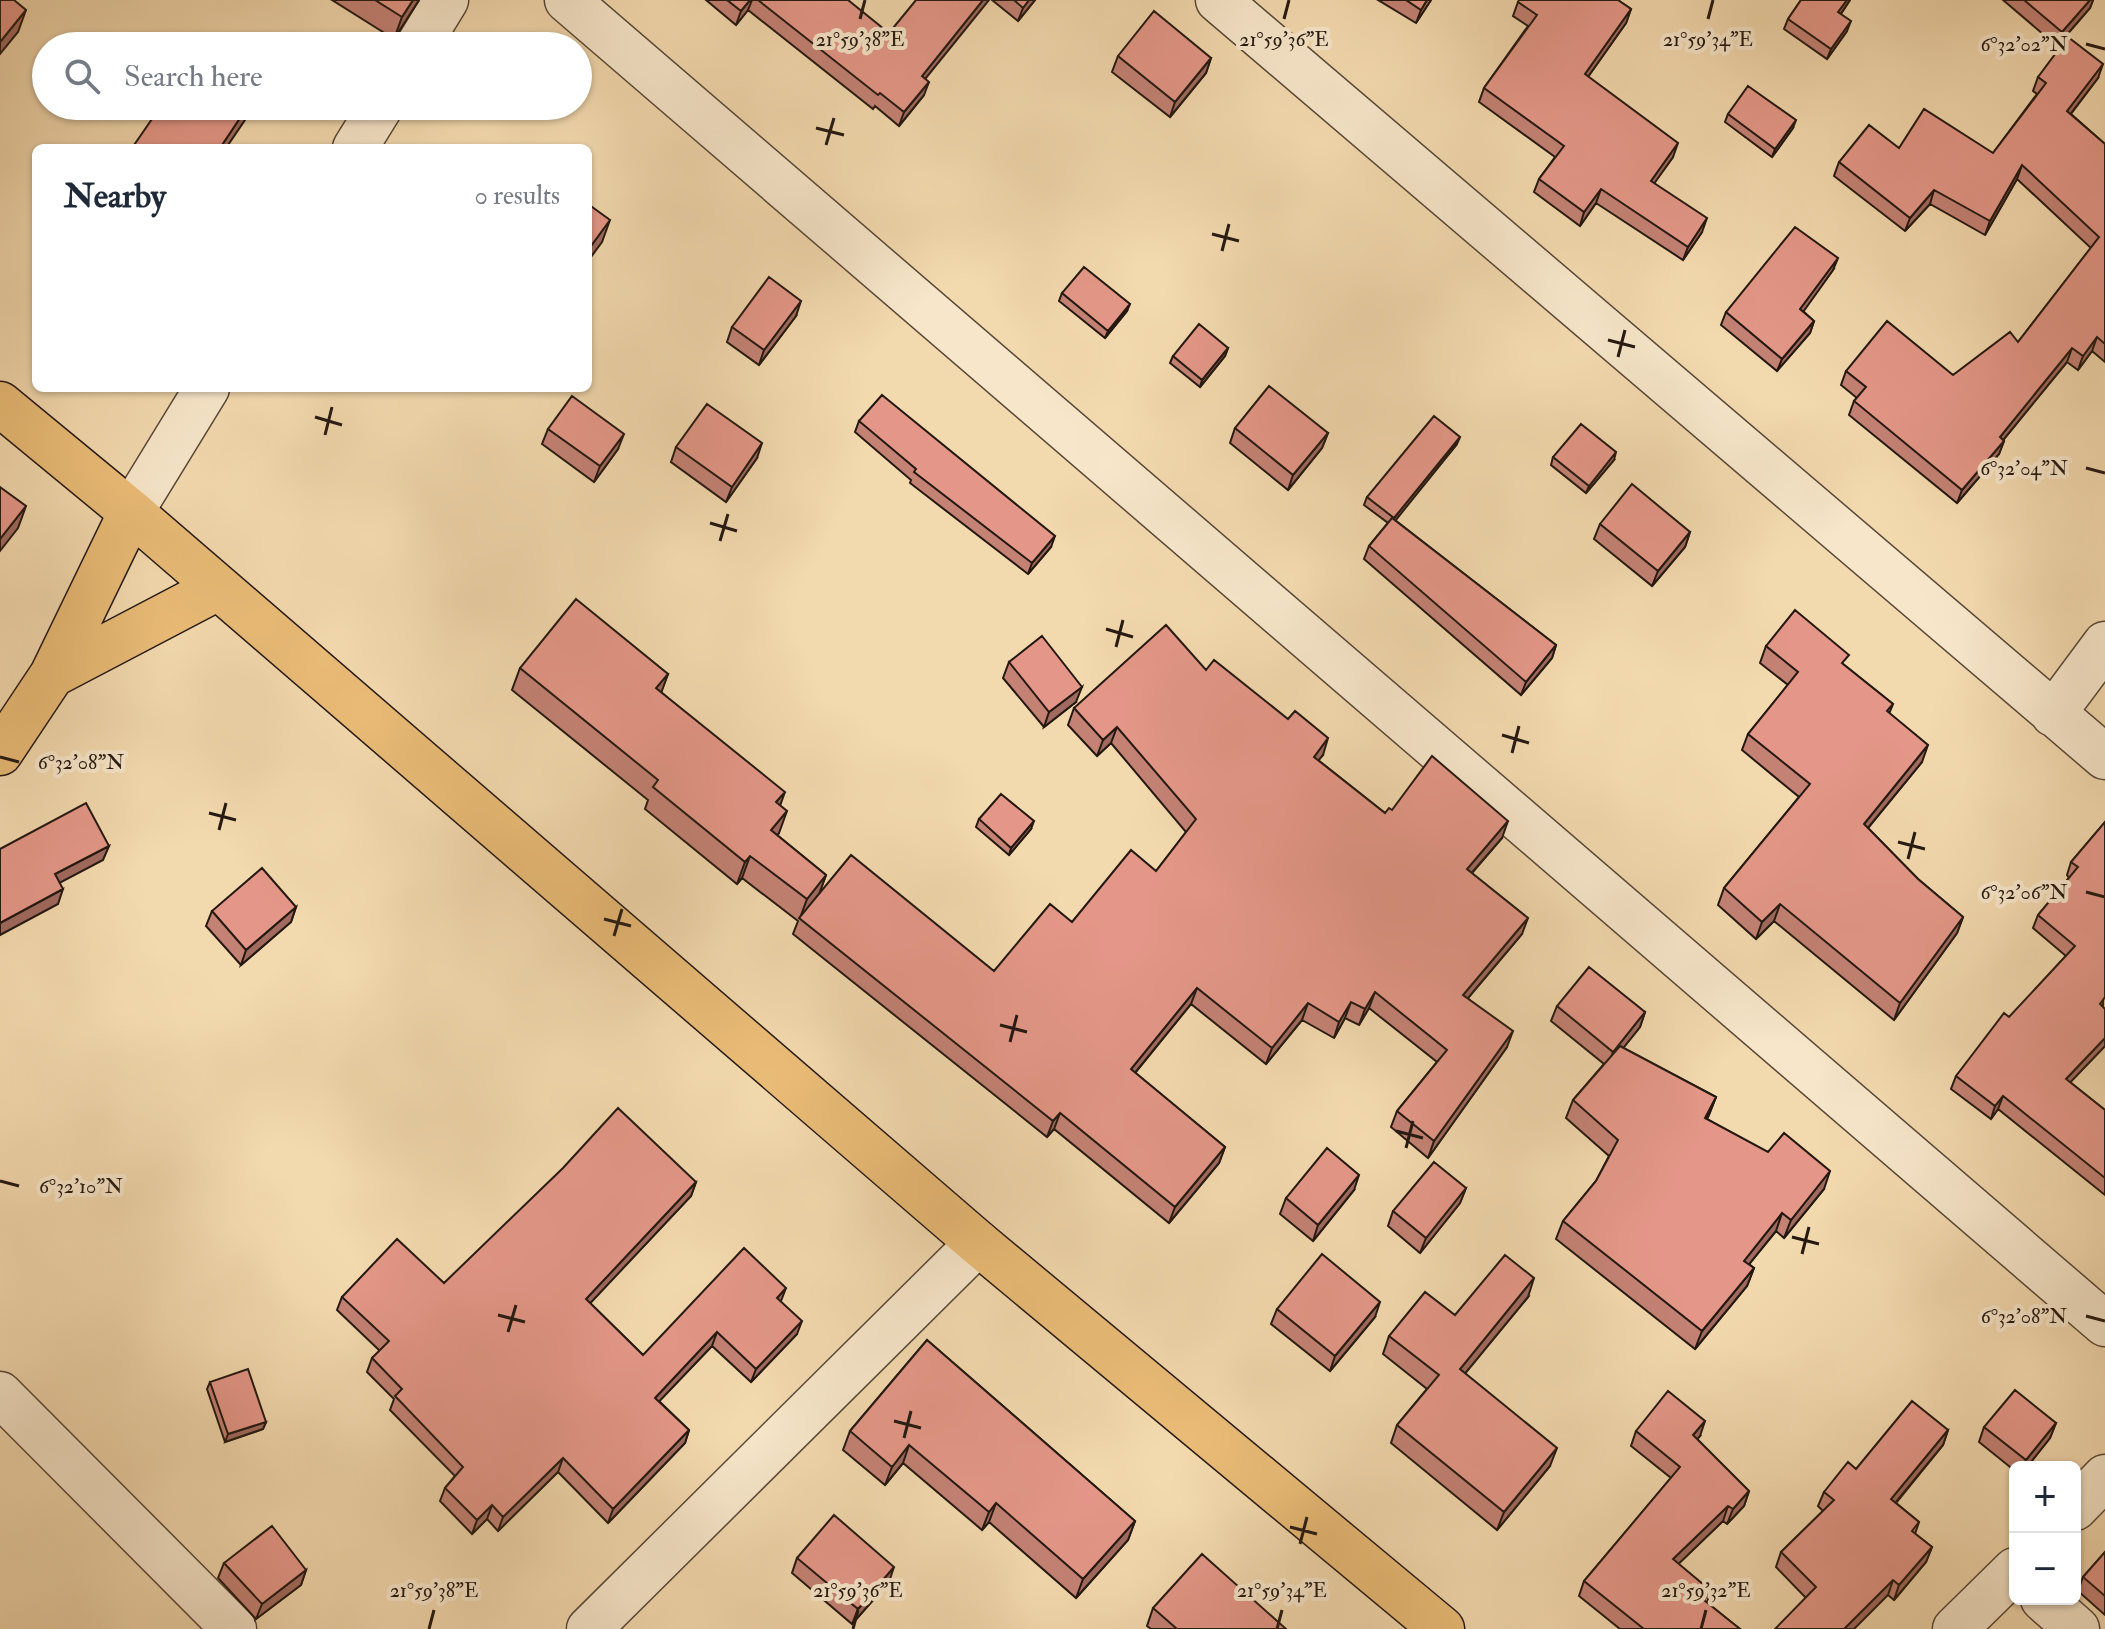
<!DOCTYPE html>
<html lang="en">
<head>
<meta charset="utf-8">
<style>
  body { margin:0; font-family:"IM FELL Double Pica",serif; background:#f2f2f3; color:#1f2937 }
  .controls { position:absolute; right:24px; bottom:24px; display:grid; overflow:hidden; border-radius:12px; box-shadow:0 2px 6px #0004 }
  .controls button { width:72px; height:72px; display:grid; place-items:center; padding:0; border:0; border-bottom:2px solid #e0e1e3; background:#fff; color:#1f2937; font:40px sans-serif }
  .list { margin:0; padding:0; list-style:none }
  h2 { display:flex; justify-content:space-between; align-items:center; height:104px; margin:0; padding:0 32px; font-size:34px }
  h2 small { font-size:26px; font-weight:400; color:#747a83 }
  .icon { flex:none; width:44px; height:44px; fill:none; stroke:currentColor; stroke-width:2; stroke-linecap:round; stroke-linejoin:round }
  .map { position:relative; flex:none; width:2105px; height:1629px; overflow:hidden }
  .search { position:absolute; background:#fff; box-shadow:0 2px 6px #0004; left:32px; top:32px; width:560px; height:88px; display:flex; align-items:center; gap:20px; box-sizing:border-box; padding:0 28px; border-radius:44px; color:#747a83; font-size:30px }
  .panel { position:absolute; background:#fff; box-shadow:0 2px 6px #0004; left:32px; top:144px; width:560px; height:248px; border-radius:12px }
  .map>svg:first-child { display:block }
</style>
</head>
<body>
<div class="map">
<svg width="2105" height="1629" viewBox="0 0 2105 1629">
  <rect width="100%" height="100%" fill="#f3d9ae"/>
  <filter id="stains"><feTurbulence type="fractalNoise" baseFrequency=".0025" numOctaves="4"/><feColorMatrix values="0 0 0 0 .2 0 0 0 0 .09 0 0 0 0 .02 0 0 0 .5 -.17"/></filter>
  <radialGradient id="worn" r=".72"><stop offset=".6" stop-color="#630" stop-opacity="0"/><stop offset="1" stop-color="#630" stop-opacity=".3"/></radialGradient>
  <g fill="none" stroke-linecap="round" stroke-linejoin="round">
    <defs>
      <path id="minor" d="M567,0l1538,1324
        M1218,0l887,757
        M418,46l28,-46
        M355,148l26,-42
        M131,512l76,-124
        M2053,714l52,-70
        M0,1394l234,235
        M2075,1508l30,-31
        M2043,1599l34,30
        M589,1629l389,-386
        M1955,1629l60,-59"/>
      <path id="major" d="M0,404l131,108 847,731 464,386
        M52,675l166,-87
        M0,753l52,-78 79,-163"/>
    </defs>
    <use href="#minor" stroke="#584838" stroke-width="47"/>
    <use href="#major" stroke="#241811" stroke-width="47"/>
    <use href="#minor" stroke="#f7e6ca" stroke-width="44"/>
    <use href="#major" stroke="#eabc77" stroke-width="44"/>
  </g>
  <path fill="#c48275" stroke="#241811" stroke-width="2" d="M332,0h87l-25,39z
    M706,0h142l77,79 -1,16 -25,31 -24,-20 -2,3 -125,-99 -12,15z
    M992,0h43l-17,21z
    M1378,0h53l-15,23z
    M1801,0h49l-9,14 6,17 -20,28 -43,-30 4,-10z
    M2003,0h90l-3,8 -33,38z
    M1619,1l12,8 -5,14 -38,54 85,80 -19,26 48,49 -19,28 -87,-57 -16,23 -46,-34 5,-13 16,-22 -76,-55 5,-14 44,-62 -15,-10 5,-14z
    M1118,56l93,2 -5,15 -36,44 -58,-45z
    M2038,77l60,1 -27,36 34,30v218l-13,-11 -14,19 -11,-8 -64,78 1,1 -5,13 -42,49 -108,-88 5,-14 3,-3 -16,-13 5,-14 107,4 65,-33 73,-94 -74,-69 -32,56 -55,-31 -25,27 -71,-55 5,-14 60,-14 94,5 44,-59 -4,-3z
    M1728,114l65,14 -21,29 -47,-35z
    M1833,270l-30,41 11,10 -4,12 -33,38 -56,-46 5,-13z
    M1062,293l65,18 -22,27 -46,-37z
    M796,316l-37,49 -32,-23 5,-15z
    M1228,348l-3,8 -25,31 -30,-24 3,-7z
    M859,421l192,126 -23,27 -118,-91 1,-3 -56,-48z
    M1235,428l93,5 -6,15 -34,42 -58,-47z
    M548,429l70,20 -24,33 -52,-38z
    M1457,444l-62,76 161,125 -4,13 -31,37 -157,-136 5,-13 19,-23 -24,-18 3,-8z
    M676,447l81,11 -31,44 -55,-40z
    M1553,457l61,3 -28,33 -35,-28z
    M1600,524l90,8 -5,15 -33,39 -58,-47z
    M1766,646l79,20 48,38 -4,10 33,48 -54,66 50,51 45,38 -6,16 -63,87 -120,-99 -18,18 -38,-34 6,-17 75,-91 -57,-47 6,-16 40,-49 -28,-22z
    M1009,662l67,40 -32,25 -41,-49z
    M520,668l148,6 -7,18 119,113 -1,28 -2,2 49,40 -7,19 175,77 78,-49 84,-51 30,-39 -75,-89 -14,13 -29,-31 6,-17 132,-38 117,85 -5,5 67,53 7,-3 110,28 -30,35 50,61 -54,64 39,49 -79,111 -37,-31 6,-16 40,-49 -68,-54 -10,17 -14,-7 -11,20 -32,-18 -36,44 -75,-60 -56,69 90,74 -6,16 -50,60 -115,-94 -7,8 -254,-203 5,-13 -56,-43 -5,6 -92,-75 3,-9 -136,-110z
    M979,819l52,10 -22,26 -33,-28z
    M2105,822l-2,185 2,39 -35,36 35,28v85l-107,-86 -7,10 -40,-30 5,-13 110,-120 -33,-28 5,-13 31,-37 -2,-3 4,-13z
    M296,907l-5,15 -50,43 -35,-39 6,-15z
    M1557,1006l88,6 -5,15 -17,21 93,49 -9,22 117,70 -40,49 -8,-7 -27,33 5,4 -7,18 -52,63 -139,-110 7,-18 33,-40 13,-25 -43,-38 7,-18 31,-36 -53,-43z
    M696,1182l-5,14 -101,107 53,52 138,-53 16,32 -46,48 -39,-36 -53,55 30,29 -4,13 -77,80 -50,-51 -60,59 -11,-12 -15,15 -32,-33 5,-13 10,-12 -65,-66 4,-11 -27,-27 5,-14 8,-7 -43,-41 5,-13 102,-14z
    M1466,1188l-6,15 -40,50 -32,-27 5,-15z
    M1354,1190l-41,51 -33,-27 6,-16z
    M1528,1297l-63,76 85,93 -53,64 -106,-87 6,-18 30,-36 -44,-35 6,-18 66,-21z
    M1277,1309l98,8 -45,54 -59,-47z
    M927,1340l208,181 -7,19 -52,58 -87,-76 -7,8 -79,-67 -18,22 -42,-35 7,-19z
    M210,1382l56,40 -3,7 -38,13 -18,-53z
    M2056,1423l-6,15 -23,29h-12v4l-36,-29 5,-15z
    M1948,1430l-5,15 -47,58 23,19 -4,12 17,13 -6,15 -32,38 -6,-5 -82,3 -30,-31 5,-15 42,-41 -5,-5 6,-14 32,-23z
    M1636,1431l64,5 -3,3 52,52 -5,15 -17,18 -4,-3 -45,43 33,27 -4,12 33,26h-120l-41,-33 5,-15 87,-103 -40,-32z
    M2105,1552v63l-27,-24 5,-14z
    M797,1558l92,24 -37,42 -60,-51z
    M224,1563l82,7 -5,15 -45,34 -38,-41z
    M1153,1608l133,21h-135l-4,-3z"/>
  <path fill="#a06a5f" stroke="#241811" stroke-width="2" d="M413,0h6l-25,39 8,-22z
    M750,0h2l-4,10 -12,15 5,-14z
    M983,0h6l-72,89 5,-13z
    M1029,0h6l-17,21 5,-13z
    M1427,0h4l-15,23 5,-13z
    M1847,0h3l-15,22 3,-10z
    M2090,0h3l-3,8 -33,38 5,-14z
    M1631,9l-5,14 -46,65 5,-14z
    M26,10l-8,22 -18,22v-12z
    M1851,21l-4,10 -20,28 4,-10z
    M1211,58l-5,15 -36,44 5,-15z
    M2103,64l-5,14 -36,47 5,-14z
    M929,82l-5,13 -25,31 5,-14z
    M248,106h3l-4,11 -21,31h-6z
    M1796,120l-3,8 -21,29 3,-8z
    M1678,143l-5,14 -27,38 5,-14z
    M2022,165l-5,14 -32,56 5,-14z
    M1601,189l-5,14 -16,23 4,-14z
    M1934,190l-4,14 -25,27 5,-13z
    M1707,218l-5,14 -19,28 5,-13z
    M610,220l-8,22 -14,19v-11z
    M1838,258l-5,12 -37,52 4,-13z
    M801,301l-5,15 -37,49 5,-15z
    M1130,304l-3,7 -22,27 3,-7z
    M1814,321l-4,12 -33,38 5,-12z
    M2097,337l-5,14 -14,19 5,-14z
    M1228,348l-3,8 -25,31 2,-7z
    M2072,348l-5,14 -72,88 5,-13z
    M1328,433l-6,15 -34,42 5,-15z
    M624,434l-6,15 -24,33 6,-16z
    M1460,437l-3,7 -66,82 3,-8z
    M2004,441l-5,13 -42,49 5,-13z
    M762,443l-5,15 -31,44 6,-15z
    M1616,452l-2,8 -28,33 3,-7z
    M26,506l-8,22 -18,23v-12z
    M1690,532l-5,15 -33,39 6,-15z
    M1055,536l-4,11 -23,27 4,-11z
    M1556,645l-4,13 -31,37 5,-13z
    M668,674l-8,22 -4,-8z
    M1082,687l-6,15 -32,25 5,-15z
    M1117,727l-6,16 -14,13 6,-16z
    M1328,738l-5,17 -15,18 6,-16z
    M1928,745l-6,17 -64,78 6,-16z
    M785,792l-8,22 -1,-12z
    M787,811l-8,22 -16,19 8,-22z
    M1034,821l-3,8 -22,26 2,-7z
    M1508,821l-6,17 -41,47 6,-16z
    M109,846l-6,14 -53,28 5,-14z
    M750,856l-8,22 -5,6 8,-22z
    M826,875l-8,22 -18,21 7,-19z
    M63,889l-5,15 -58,31v-12z
    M1780,904l-6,17 -18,18 6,-17z
    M296,907l-5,15 -50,43 5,-15z
    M1963,917l-6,16 -63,87 6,-17z
    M1528,918l-6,16 -65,77 6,-16z
    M1197,988l-6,16 -66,81 6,-16z
    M1375,992l-6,16 -10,17 6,-16z
    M1351,1002l-6,16 -11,20 5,-16z
    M1308,1003l-6,17 -36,44 6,-16z
    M1645,1012l-5,15 -32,40 5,-15z
    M1513,1031l-6,16 -79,111 6,-17z
    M2105,1038v8l-44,46 5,-13z
    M2003,1096l-5,13 -7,10 4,-13z
    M1716,1097l-7,18 -11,21 7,-18z
    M1060,1113l-6,16 -7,8 6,-16z
    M1225,1147l-6,16 -50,60 6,-16z
    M1830,1171l-6,18 -40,49 7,-18z
    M1359,1175l-5,15 -41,51 5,-16z
    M696,1182l-5,14 -110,117 5,-14z
    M1466,1188l-6,15 -40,50 6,-15z
    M1782,1213l-6,18 -38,47 6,-17z
    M1754,1268l-7,18 -52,63 7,-18z
    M1534,1278l-6,19 -74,90 6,-18z
    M786,1288l-5,13 -9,11 5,-14z
    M1380,1302l-5,15 -45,54 5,-15z
    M802,1321l-5,13 -46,48 5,-13z
    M717,1332l-5,14 -62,65 5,-13z
    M1705,1421l-5,15 -12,14 5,-15z
    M266,1422l-3,7 -38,13 3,-8z
    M2056,1423l-6,15 -23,29h-4l3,-7z
    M689,1430l-4,13 -77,80 5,-14z
    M1948,1430l-5,15 -57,69 5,-15z
    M909,1445l-6,18 -18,22 7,-18z
    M1557,1448l-7,18 -53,64 7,-18z
    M563,1458l-5,14 -60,59 5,-14z
    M1749,1491l-5,15 -17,18 6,-15z
    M996,1503l-7,19 -7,8 7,-18z
    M492,1505l-5,14 -15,15 5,-14z
    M1728,1506l-5,15 -55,53 5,-15z
    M1135,1521l-7,19 -52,58 7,-19z
    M1932,1547l-6,15 -32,38 5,-15z
    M894,1567l-5,15 -37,42 6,-15z
    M306,1570l-5,15 -45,34 6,-15z
    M1893,1580l-5,15 -34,34h-10z"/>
  <path fill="#e49788" stroke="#241811" stroke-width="2" d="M0,0h14l12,10 -26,32z
    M375,0h38l-11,17z
    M727,0h23l-9,11z
    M758,0h90l41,33 27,-33h67l-61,76 7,6 -25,30 -24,-19 -2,2z
    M1014,0h15l-6,8z
    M1406,0h21l-6,10z
    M1519,0h99l13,9 -46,65 93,69 -27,38 56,37 -19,29 -87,-58 -17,23 -45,-33 25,-33 -80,-58 53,-73 -19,-13z
    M1801,0h46l-9,12 13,9 -20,28 -43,-30z
    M2024,0h66l-28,32z
    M1154,11l57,47 -36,44 -57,-46z
    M2068,37l35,27 -36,47 38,33v200l-8,-7 -14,19 -11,-8 -72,89 4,4 -42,49 -108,-89 12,-14 -20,-16 41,-50 66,54 57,-43 8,10 81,-105 -77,-72 -32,56 -56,-31 -24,28 -71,-56 30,-37 30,23 25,-39 69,44 53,-70 -8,-6z
    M1748,86l48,34 -21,29 -47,-35z
    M161,106h87l-28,42h-88z
    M588,204l22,16 -22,30z
    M1795,227l43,31 -38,51 14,12 -32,38 -56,-47z
    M1084,267l46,37 -22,27 -46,-38z
    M769,277l32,24 -37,49 -32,-23z
    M1199,324l29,24 -26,32 -29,-24z
    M1269,386l59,47 -35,42 -58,-47z
    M882,395l173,141 -23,27 -118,-91 2,-3 -57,-48z
    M572,396l52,38 -24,32 -52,-37z
    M707,404l55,39 -30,44 -56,-40z
    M1434,416l26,21 -66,81 -27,-21z
    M1581,424l35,28 -27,34 -36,-29z
    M1632,484l58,48 -32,39 -58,-47z
    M0,487l26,19 -26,33z
    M1392,518l164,127 -30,37 -157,-136z
    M576,599l92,75 -12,14 129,104 -9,10 11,9 -16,19 55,45 -19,24 -57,-43 -5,6 -92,-75 5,-7 -138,-112z
    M1795,610l54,45 -7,8 51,41 -6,7 41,34 -64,79 54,55 45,38 -63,86 -120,-99 -18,18 -38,-34 86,-104 -62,-50 50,-62 -32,-26z
    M1166,625l40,45 8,-10 74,59 7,-8 33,27 -14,19 71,56 4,-5 3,2 40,-54 76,65 -41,48 61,49 -65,77 50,36 -79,110 -37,-30 50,-61 -72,-58 -10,17 -14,-7 -12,20 -31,-19 -36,45 -75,-60 -66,81 94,78 -50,60 -115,-94 -7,8 -254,-203 52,-63 143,116 56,-67 22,18 59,-72 25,21 40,-52 -79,-92 -14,13 -29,-32z
    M1042,636l40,51 -33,25 -40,-50z
    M1001,794l33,27 -23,27 -32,-29z
    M86,803l23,43 -54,28 8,15 -63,34v-74z
    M2105,822v175l-5,7 5,5v29l-39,41 39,31v68l-102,-82 -8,10 -39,-30 48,-63 5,4 66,-71 -37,-31 40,-48 -7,-5z
    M262,868l34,39 -50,43 -34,-39z
    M1589,967l56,45 -32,40 -56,-46z
    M1620,1046l96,51 -11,21 63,34 16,-19 46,38 -39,49 -9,-7 -38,48 10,7 -52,63 -139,-110 33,-40 22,-41 -45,-40z
    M618,1108l78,74 -110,117 57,56 101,-107 42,40 -9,10 25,23 -46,48 -39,-37 -62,66 34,32 -76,79 -50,-51 -60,59 -11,-12 -15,15 -32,-32 18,-21 -68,-71 7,-7 -30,-31 17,-17 -47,-44 55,-58 47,44 119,-115z
    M1327,1148l32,27 -41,50 -32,-27z
    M1434,1162l32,26 -40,50 -33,-27z
    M1322,1254l58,48 -45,54 -58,-47z
    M1505,1255l29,23 -74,91 97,79 -53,64 -107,-87 42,-50 -50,-39 36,-44 30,23z
    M927,1340l208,181 -52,58 -87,-76 -7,9 -80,-67 -17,22 -42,-36z
    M248,1369l18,53 -38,12 -18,-52z
    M2015,1390l41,33 -30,37 -42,-33z
    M1668,1391l37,30 -12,14 56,56 -16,18 -5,-3 -55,53 38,32 -7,9 36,29h-96l-60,-48 96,-114 -44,-36z
    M1912,1401l36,29 -57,69 28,23 -7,9 20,16 -33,38 -6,-5 -49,49h-69l41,-42 -35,-35 53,-52 -10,-8 24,-30 8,7z
    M834,1515l60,52 -36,42 -61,-51z
    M272,1526l34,44 -44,34 -38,-41z
    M2105,1552v44l-22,-19z
    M1202,1554l84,75h-109l-24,-21z"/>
  <path fill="none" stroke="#241811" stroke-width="3" d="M860,19l5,-19M1284,19l5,-19M1708,19l5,-19M2086,44l19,5M816,128l28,7M826,145l8,-27M1212,234l27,7M1222,251l7,-27M1608,340l27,7M1618,357l7,-27M315,417l27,8M325,435l7,-28M2086,468l19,5M710,523l27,8M720,541l8,-27M1106,629l27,8M1116,647l7,-27M1502,735l27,8M1512,753l7,-27M0,757l19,5M209,813l27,7M219,830l7,-27M1898,842l27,7M1908,859l7,-27M2086,892l19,5M604,919l27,7M614,936l8,-27M1000,1025l27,7M1010,1042l7,-27M1396,1131l27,7M1406,1148l7,-27M0,1181l19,5M1792,1237l27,7M1802,1254l7,-27M498,1315l27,7M2086,1316l19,5M508,1332l8,-27M894,1421l27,7M904,1438l7,-27M1290,1527l27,7M1300,1544l7,-27M429,1629l5,-19M853,1629l5,-19M1277,1629l5,-19M1701,1629l5,-19"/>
  <g font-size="20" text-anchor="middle" fill="#241811" stroke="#f7e6ca" stroke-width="8" stroke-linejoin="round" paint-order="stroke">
    <text x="860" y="46">21°59'38"E</text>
    <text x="1284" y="46">21°59'36"E</text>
    <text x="1708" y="46">21°59'34"E</text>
    <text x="2024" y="51">6°32'02"N</text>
    <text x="2024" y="475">6°32'04"N</text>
    <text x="81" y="769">6°32'08"N</text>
    <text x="2024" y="899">6°32'06"N</text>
    <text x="81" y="1193">6°32'10"N</text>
    <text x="2024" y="1323">6°32'08"N</text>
    <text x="434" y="1597">21°59'38"E</text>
    <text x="858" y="1597">21°59'36"E</text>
    <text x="1282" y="1597">21°59'34"E</text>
    <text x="1706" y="1597">21°59'32"E</text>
  </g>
  <rect width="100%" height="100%" filter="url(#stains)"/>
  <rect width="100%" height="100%" fill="url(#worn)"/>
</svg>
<div class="controls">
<button>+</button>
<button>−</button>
</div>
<div class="search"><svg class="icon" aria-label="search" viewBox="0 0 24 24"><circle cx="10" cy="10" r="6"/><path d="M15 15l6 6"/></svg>Search here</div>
<section class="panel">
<h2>Nearby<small>0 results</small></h2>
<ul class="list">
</ul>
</section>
</div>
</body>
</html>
